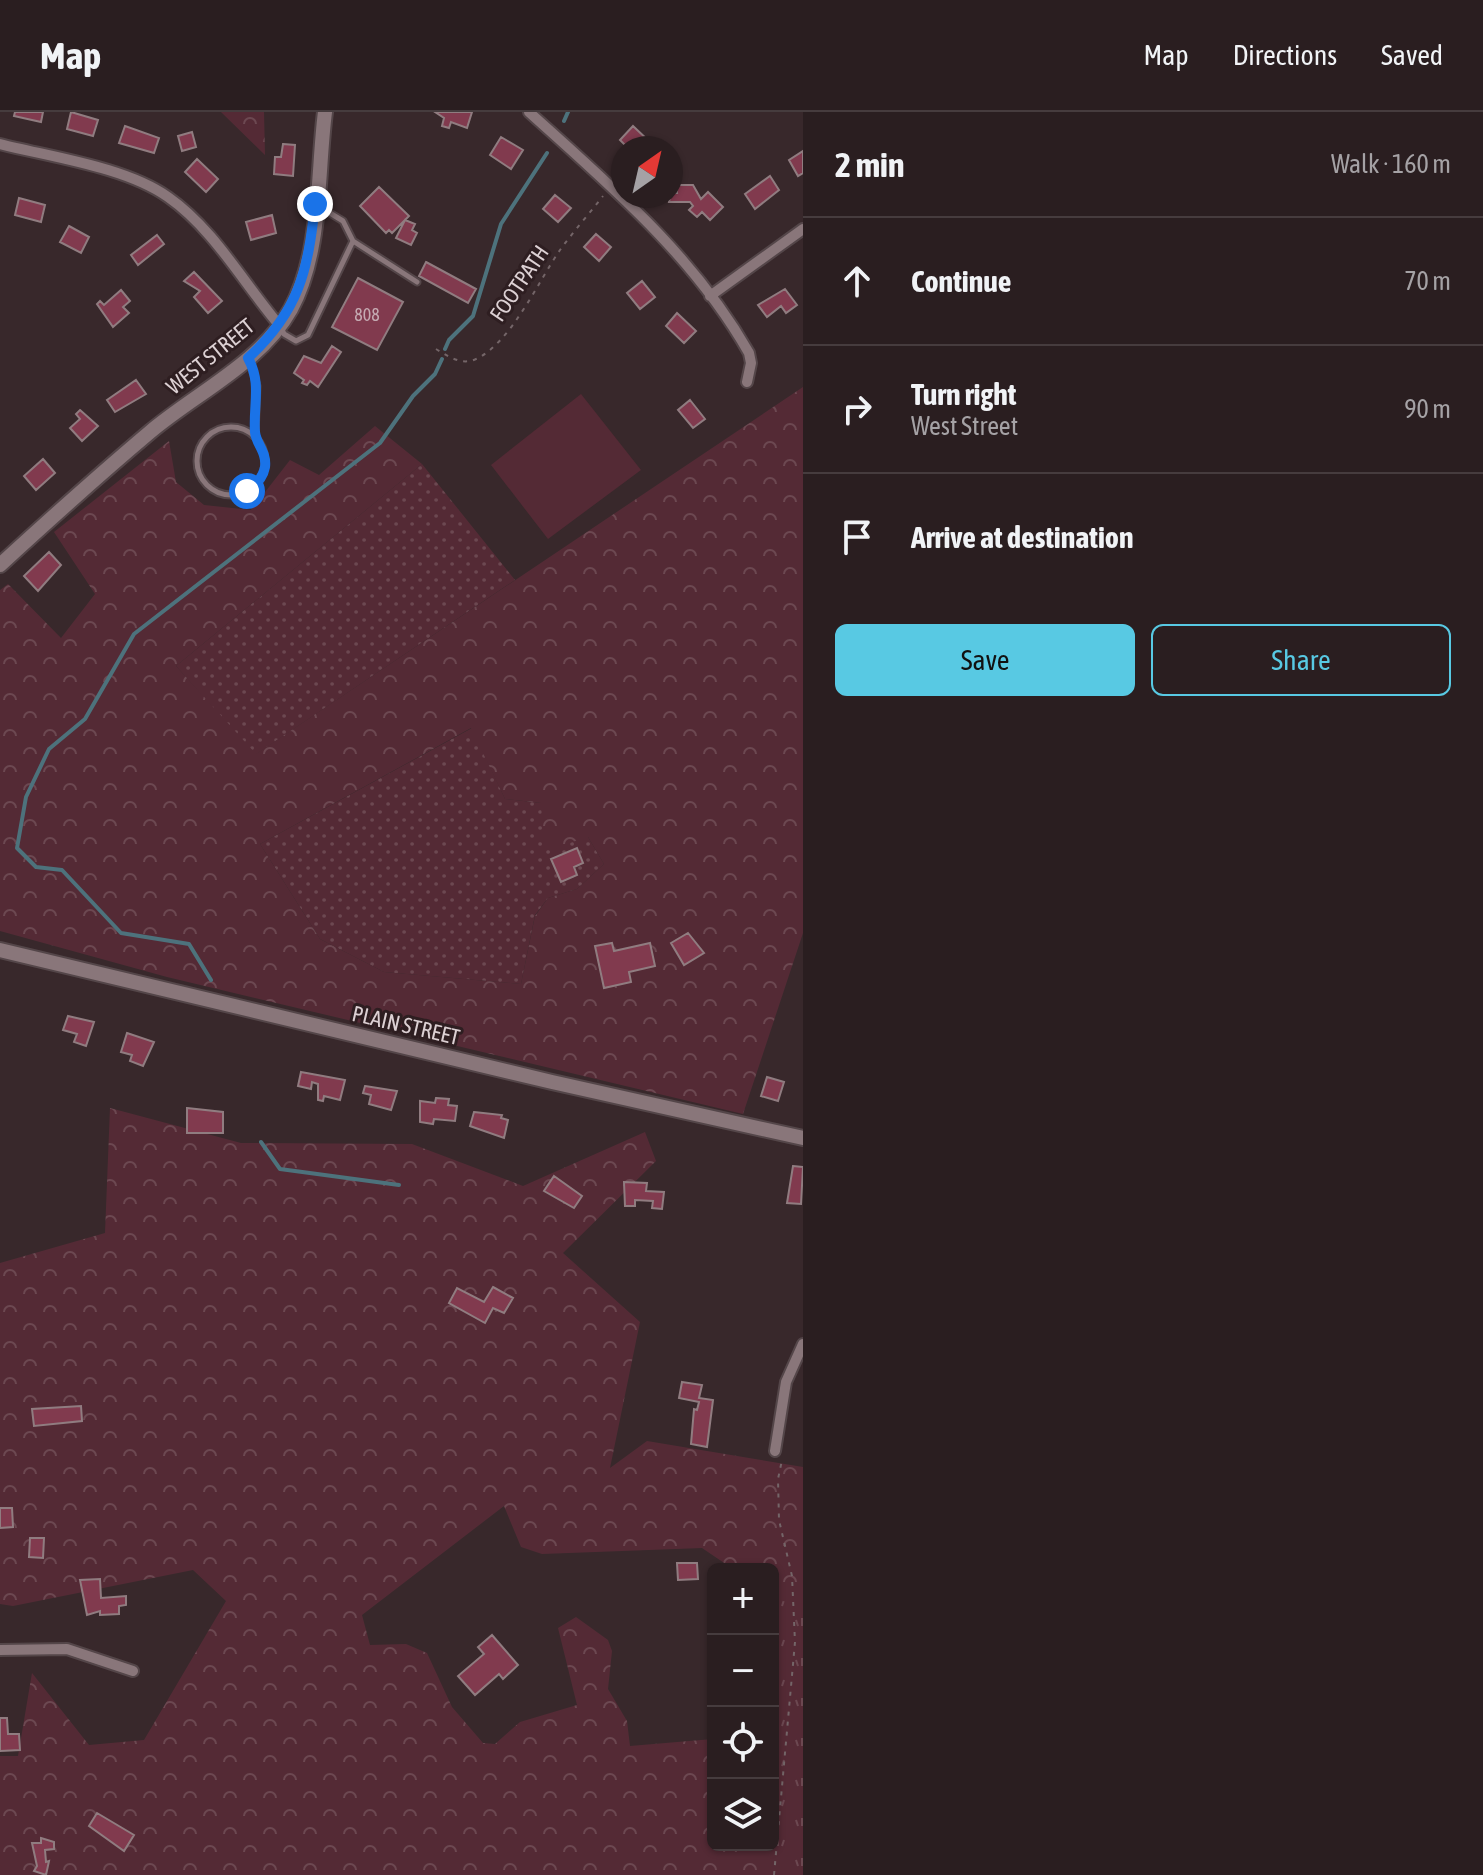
<!DOCTYPE html>
<html lang="en">
<head>
<meta charset="utf-8">
<style>
  body { margin:0; font-family:"Asap Condensed",sans-serif; background:#322729; color:#f1f3f6 }
  .controls { position:absolute; right:24px; bottom:24px; display:grid; overflow:hidden; border-radius:12px; box-shadow:0 2px 6px #0004 }
  .controls button { width:72px; height:72px; display:grid; place-items:center; padding:0; border:0; border-bottom:2px solid #463c3e; background:#2a1e20; color:#f1f3f6; font:40px sans-serif }
  .compass { position:absolute; left:611px; top:24px; width:72px; height:72px; border-radius:50%; background:#2a1e20; box-shadow:0 2px 6px #0004; rotate:34deg }
  .stop { position:absolute; width:24px; height:24px; margin:-18px; border:6px solid #1a73e8; border-radius:50%; background:#fff }
  .stop.end { background:#1a73e8; border-color:#fff; box-shadow:0 2px 8px #0008 }
  .list { margin:0; padding:0; list-style:none }
  h2 { display:flex; justify-content:space-between; align-items:center; height:104px; margin:0; padding:0 32px; font-size:34px }
  h2 small { font-size:26px; font-weight:400; color:#a5a2a5 }
  .list li { display:grid; grid-template-columns:52px 1fr auto; gap:24px; align-items:center; box-sizing:border-box; height:128px; padding:0 32px; border-top:2px solid #463c3e }
  .list b { display:block; font-size:30px; white-space:nowrap }
  .list p { margin:0; font-size:26px; white-space:nowrap; color:#a5a2a5 }
  .list em { font-size:26px; font-style:normal; color:#a5a2a5 }
  .actions { display:flex; gap:16px; padding:24px 32px }
  .actions a { flex:1; padding:18px 0; border:2px solid #58c9e3; border-radius:12px; text-align:center; font-size:28px; color:#58c9e3 }
  .actions .main { background:#58c9e3; color:#111 }
  .icon { flex:none; width:44px; height:44px; fill:none; stroke:currentColor; stroke-width:2; stroke-linecap:round; stroke-linejoin:round }
  .map { position:relative; flex:none; width:803px; height:1763px; overflow:hidden }
  header { display:flex; align-items:center; gap:48px; box-sizing:border-box; height:112px; padding:0 40px; background:#2a1e20; border-bottom:2px solid #463c3e }
  header strong { font-size:38px }
  nav { display:flex; gap:44px; margin-inline-start:auto; font-size:28px }
  main { display:flex }
  aside { flex:1; background:#2a1e20 }
  .map>svg:first-child { display:block }
</style>
</head>
<body>
<header>
<strong>Map</strong>
<nav><a>Map</a><a>Directions</a><a>Saved</a></nav>
</header>
<main>
<div class="map">
<svg width="803" height="1763" viewBox="0 0 803 1763">
  <defs>
    <pattern id="grass-dots" width="8" height="8" patternUnits="userSpaceOnUse" patternTransform="scale(2)"><rect width="8" height="8" fill="#542a35"/><path d="M2 2h.1M6 6h.1" fill="none" stroke="#6c4851" stroke-width="1.8" stroke-linecap="round"/></pattern>
    <pattern id="forest-crowns" width="20" height="18" patternUnits="userSpaceOnUse" patternTransform="scale(2)"><rect width="20" height="18" fill="#542a35"/><path d="M2 6a3 3 0 1 1 6 0M12 15a3 3 0 1 1 6 0" fill="none" stroke="#6c4851"/></pattern>
    <pattern id="park-tufts" width="24" height="20" patternUnits="userSpaceOnUse" patternTransform="scale(2)"><rect width="24" height="20" fill="#542a35"/><path d="M3 7l-1-3M5 7V3M7 7l1-3M15 17l-1-3M17 17v-4M19 17l1-3" fill="none" stroke="#6c4851"/></pattern>
  </defs>
  <rect width="100%" height="100%" fill="#38282b"/>
  <path fill="url(#grass-dots)" d="M422,352l93,116 -260,175 -79,-89z
    M472,616l33,71 36,4 47,34 16,27 -27,25 -29,9 -13,17 -14,69 -137,-12 -64,-33 -60,-95z"/>
  <path fill="url(#forest-crowns)" fill-rule="evenodd" d="M221,0h43l1,43z
    M803,275v546l-60,181 -576,-137 -167,-46v-341l8,-6 53,54 34,-44 -41,-62 115,-91 7,41 28,23 47,5 39,-50 29,15 56,-49 47,38 -246,202 80,88zM471,616l34,71 36,4 3,48 44,-14 16,27 -27,25 -29,9 -13,18 -14,68 -137,-12 -64,-33 -60,-95z
    M110,996l131,35 171,1 111,42 122,-54 11,29 -93,92 77,69 -30,146 37,-27 156,26v408h-803v-119h18l14,-83 57,72 55,-5 82,-139 -33,-31 -180,36 -13,-2v-341l105,-30zM504,1394l17,41 21,7 160,-6 31,21h40v276h-60v-106l-83,7 -3,-25 -19,-32 4,-38 -4,-11 -32,-23 -18,11 19,77 -57,17 -25,22 -12,-1 -31,-36 -25,-54 -21,-9 -36,1 -8,-30z"/>
  <path fill="url(#park-tufts)" d="M773,1486l30,9v268h-40l-1,-30h11z"/>
  <path fill="#542a35" d="M581,282l60,76 -93,69 -57,-74z"/>
  <g fill="none" stroke-linecap="round" stroke-linejoin="round">
    <path stroke="#4d727c" stroke-width="4" d="M564,9l4,-9
      M445,237l4,-9 24,-24 28,-92 46,-71
      M211,868l-22,-36 -68,-11 -59,-63 -26,-3 -19,-19 9,-51 23,-48 36,-30 49,-85 246,-191 33,-47 22,-22 7,-15
      M261,1030l19,27 119,16"/>
  </g>
  <path fill="#813a4e" stroke="#907c80" stroke-width="2" d="M15,0h28l-2,10 -27,-6z
    M71,0l27,8 -5,16 -26,-7z
    M435,0h37l-5,16 -16,-6 -2,6 -7,-2 2,-8z
    M125,14l34,12 -5,15 -35,-10z
    M633,14l19,18v4h-24l-8,-8z
    M192,20l4,15 -14,4 -4,-15z
    M501,25l22,13 -12,19 -21,-14z
    M283,32l12,1 -2,31 -19,-2 1,-17h6z
    M803,39v22l-5,3 -9,-16z
    M197,47l21,20 -12,13 -21,-20z
    M770,64l9,14 -24,19 -10,-15z
    M676,73h17l8,14 7,-7 15,15 -13,13 -8,-8 -5,5 -8,-7 4,-4 -3,-4h-21l2,-9h6z
    M379,75l30,29 -17,17 -3,-3 -3,3 -26,-27z
    M555,83l16,13 -13,14 -15,-13z
    M19,86l26,7 -4,17 -26,-7z
    M272,103l4,18 -25,7 -5,-18z
    M405,108l10,4 -3,6 5,3 -6,12 -15,-7z
    M69,114l20,11 -8,16 -21,-11z
    M596,122l15,13 -12,14 -15,-14z
    M157,123l7,9 -26,21 -7,-10z
    M426,150l50,27 -8,14 -49,-27z
    M194,160l28,29 -14,12 -14,-16 6,-6 -16,-10z
    M358,166l45,24 -26,48 -45,-23z
    M642,169l13,16 -15,12 -13,-16z
    M785,177l12,16 -11,8 -5,-7 -14,11 -9,-12z
    M121,178l9,11 -7,6 6,6 -16,14 -16,-23 3,-3 4,4z
    M677,201l19,18 -12,12 -18,-17z
    M332,234l9,6 -23,35 -8,-6 -3,4 -5,-2 2,-3 -10,-7 10,-17 17,7z
    M136,268l10,14 -31,18 -8,-12z
    M690,288l15,19 -12,9 -15,-18z
    M80,298l18,16 -16,15 -12,-13 10,-9 -4,-5z
    M43,347l12,14 -19,17 -12,-14z
    M49,440l12,13 -23,26 -14,-15z
    M577,736l6,15 -9,4 3,8 -16,7 -10,-23z
    M688,821l16,20 -20,12 -13,-22z
    M612,831l2,8 36,-8 5,23 -26,6 2,10 -27,6 -9,-42z
    M68,904l26,6 -8,24 -12,-4 3,-8 -14,-4z
    M127,921l27,9 -11,24 -13,-5 2,-6 -11,-3z
    M301,960l44,8 -5,20 -16,-4 -1,5 -5,-1v-16l-6,-2 -1,7 -13,-3z
    M767,965l17,5 -6,19 -17,-5z
    M365,974l32,5 -6,19 -22,-6 2,-9 -8,-2z
    M436,986l13,1 -1,6 9,1 -2,15 -21,-2 -1,5 -13,-2v-21l15,2z
    M187,996l36,4v21h-36z
    M474,1000l28,3 -1,3 7,2 -4,18 -34,-12z
    M793,1054l10,1 -2,37 -14,-1z
    M554,1064l28,20 -8,12 -30,-17z
    M624,1070l23,1 -1,8 18,1 -2,17 -10,-1 1,-7 -18,-1v6h-10z
    M493,1175l20,11 -9,15 -11,-5 -8,15 -36,-20 8,-15 27,14z
    M682,1270l20,3 -3,13 14,2 -6,47 -16,-3 3,-35 3,1 2,-8 -20,-4z
    M81,1294l1,15 -48,5 -2,-17z
    M0,1396h12l1,19 -13,1z
    M30,1426h14l-1,20 -14,-1z
    M677,1451h20l1,16 -20,1z
    M100,1467l1,19 25,-2v9l-7,1v8l-19,1v-4l-13,4 -7,-35z
    M492,1523l26,30 -15,14 -4,-5 -24,21 -17,-19 26,-22 -6,-7z
    M0,1606h7l1,16h11l1,16 -20,1z
    M97,1701l37,22 -10,16 -35,-25z
    M41,1726l13,4v7l-9,1 1,12 3,-1 -3,14 -12,-4 3,-5 -5,-23h9z"/>
  <g fill="none" stroke-linecap="round" stroke-linejoin="round">
    <defs>
      <path id="lane" d="M353,129l64,41
        M281,215l3,7 12,7 12,-6 45,-94 -10,-20 -23,-14
        M250,250l7,24 -2,49
        M197 349a34 34 0 1 1 68 0a34 34 0 1 1-68 0Z"/>
      <path id="street" d="M529,0c82,74 165,144 220,241l2,10 -4,19
        M0,32c51,13 126,23 168,53 46,32 76,87 112,129
        M710,184l93,-67
        M775,1339l11,-69 17,-38
        M0,1538l67,-1 66,22"/>
      <path id="secondary" d="M0,453c49,-45 99,-90 150,-133 46,-39 111,-69 141,-123 31,-57 26,-135 34,-197
        M0,838l552,132 251,56"/>
    </defs>
    <use href="#lane" stroke="#544649" stroke-width="9"/>
    <use href="#street" stroke="#544649" stroke-width="14"/>
    <use href="#secondary" stroke="#544649" stroke-width="18"/>
    <path stroke="#746568" stroke-width="2" stroke-dasharray="4 6" stroke-linecap="butt" d="M436,237c12,7 25,17 40,10 35,-16 63,-79 84,-109 13,-18 29,-36 43,-54
      M774,1763l21,-233 -3,-66 -13,-56 -1,-41 4,-19"/>
    <use href="#lane" stroke="#89767a" stroke-width="5"/>
    <use href="#street" stroke="#89767a" stroke-width="10"/>
    <use href="#secondary" stroke="#89767a" stroke-width="14"/>
  </g>
  <g fill="none" stroke-linecap="round" stroke-linejoin="round">
    <path stroke="#1a73e8" stroke-width="10" d="M247,379c9,-6 16,-13 18,-24 2,-15 -9,-23 -10,-35 -2,-27 7,-49 -7,-74 51,-47 60,-87 67,-154"/>
  </g>
  <g text-anchor="middle" dominant-baseline="central" stroke-width="6" stroke-linejoin="round" paint-order="stroke">
    <g font-size="18" fill="#c5aab2">
      <text x="367" y="202">808</text>
    </g>
    <g font-size="22" fill="#dcd0d3" stroke="#2e1e21">
      <text transform="translate(519 171) rotate(-56)">FOOTPATH</text>
      <text transform="translate(210 244) rotate(-39)">WEST STREET</text>
      <text transform="translate(406 913) rotate(13)">PLAIN STREET</text>
    </g>
  </g>
</svg>
<div class="controls">
<button>+</button>
<button>−</button>
<button><svg class="icon" aria-label="locate" viewBox="0 0 24 24"><circle cx="12" cy="12" r="6"/><path d="M12 2v4M12 18v4M2 12h4M18 12h4"/></svg></button>
<button><svg class="icon" aria-label="layers" viewBox="0 0 24 24"><path d="M12 4l9 5-9 5-9-5zM3 14l9 5 9-5"/></svg></button>
</div>
<svg class="compass" viewBox="-18 -18 36 36"><path d="M0-13l5 13h-10z" fill="#e53935"/><path d="M0 13l5-13h-10z" fill="#a5a2a5"/></svg>
<div class="stop" style="left:247px;top:379px"></div>
<div class="stop end" style="left:315px;top:92px"></div>
</div>
<aside>
<h2>2 min<small>Walk · 160 m</small></h2>
<ul class="list">
<li><svg class="icon" aria-label="ahead" viewBox="0 0 24 24"><path d="M12 20V5M6 11l6-6 6 6"/></svg><div><b>Continue</b></div><em>70 m</em></li>
<li><svg class="icon" aria-label="right" viewBox="0 0 24 24"><path d="M7 20v-9h11M14 6l5 5-5 5"/></svg><div><b>Turn right</b><p>West Street</p></div><em>90 m</em></li>
<li><svg class="icon" aria-label="arrive" viewBox="0 0 24 24"><path d="M6 21V4h12l-3 4 3 4H6"/></svg><div><b>Arrive at destination</b></div></li>
</ul>
<div class="actions"><a class="main">Save</a><a>Share</a></div>
</aside>
</main>
</body>
</html>
